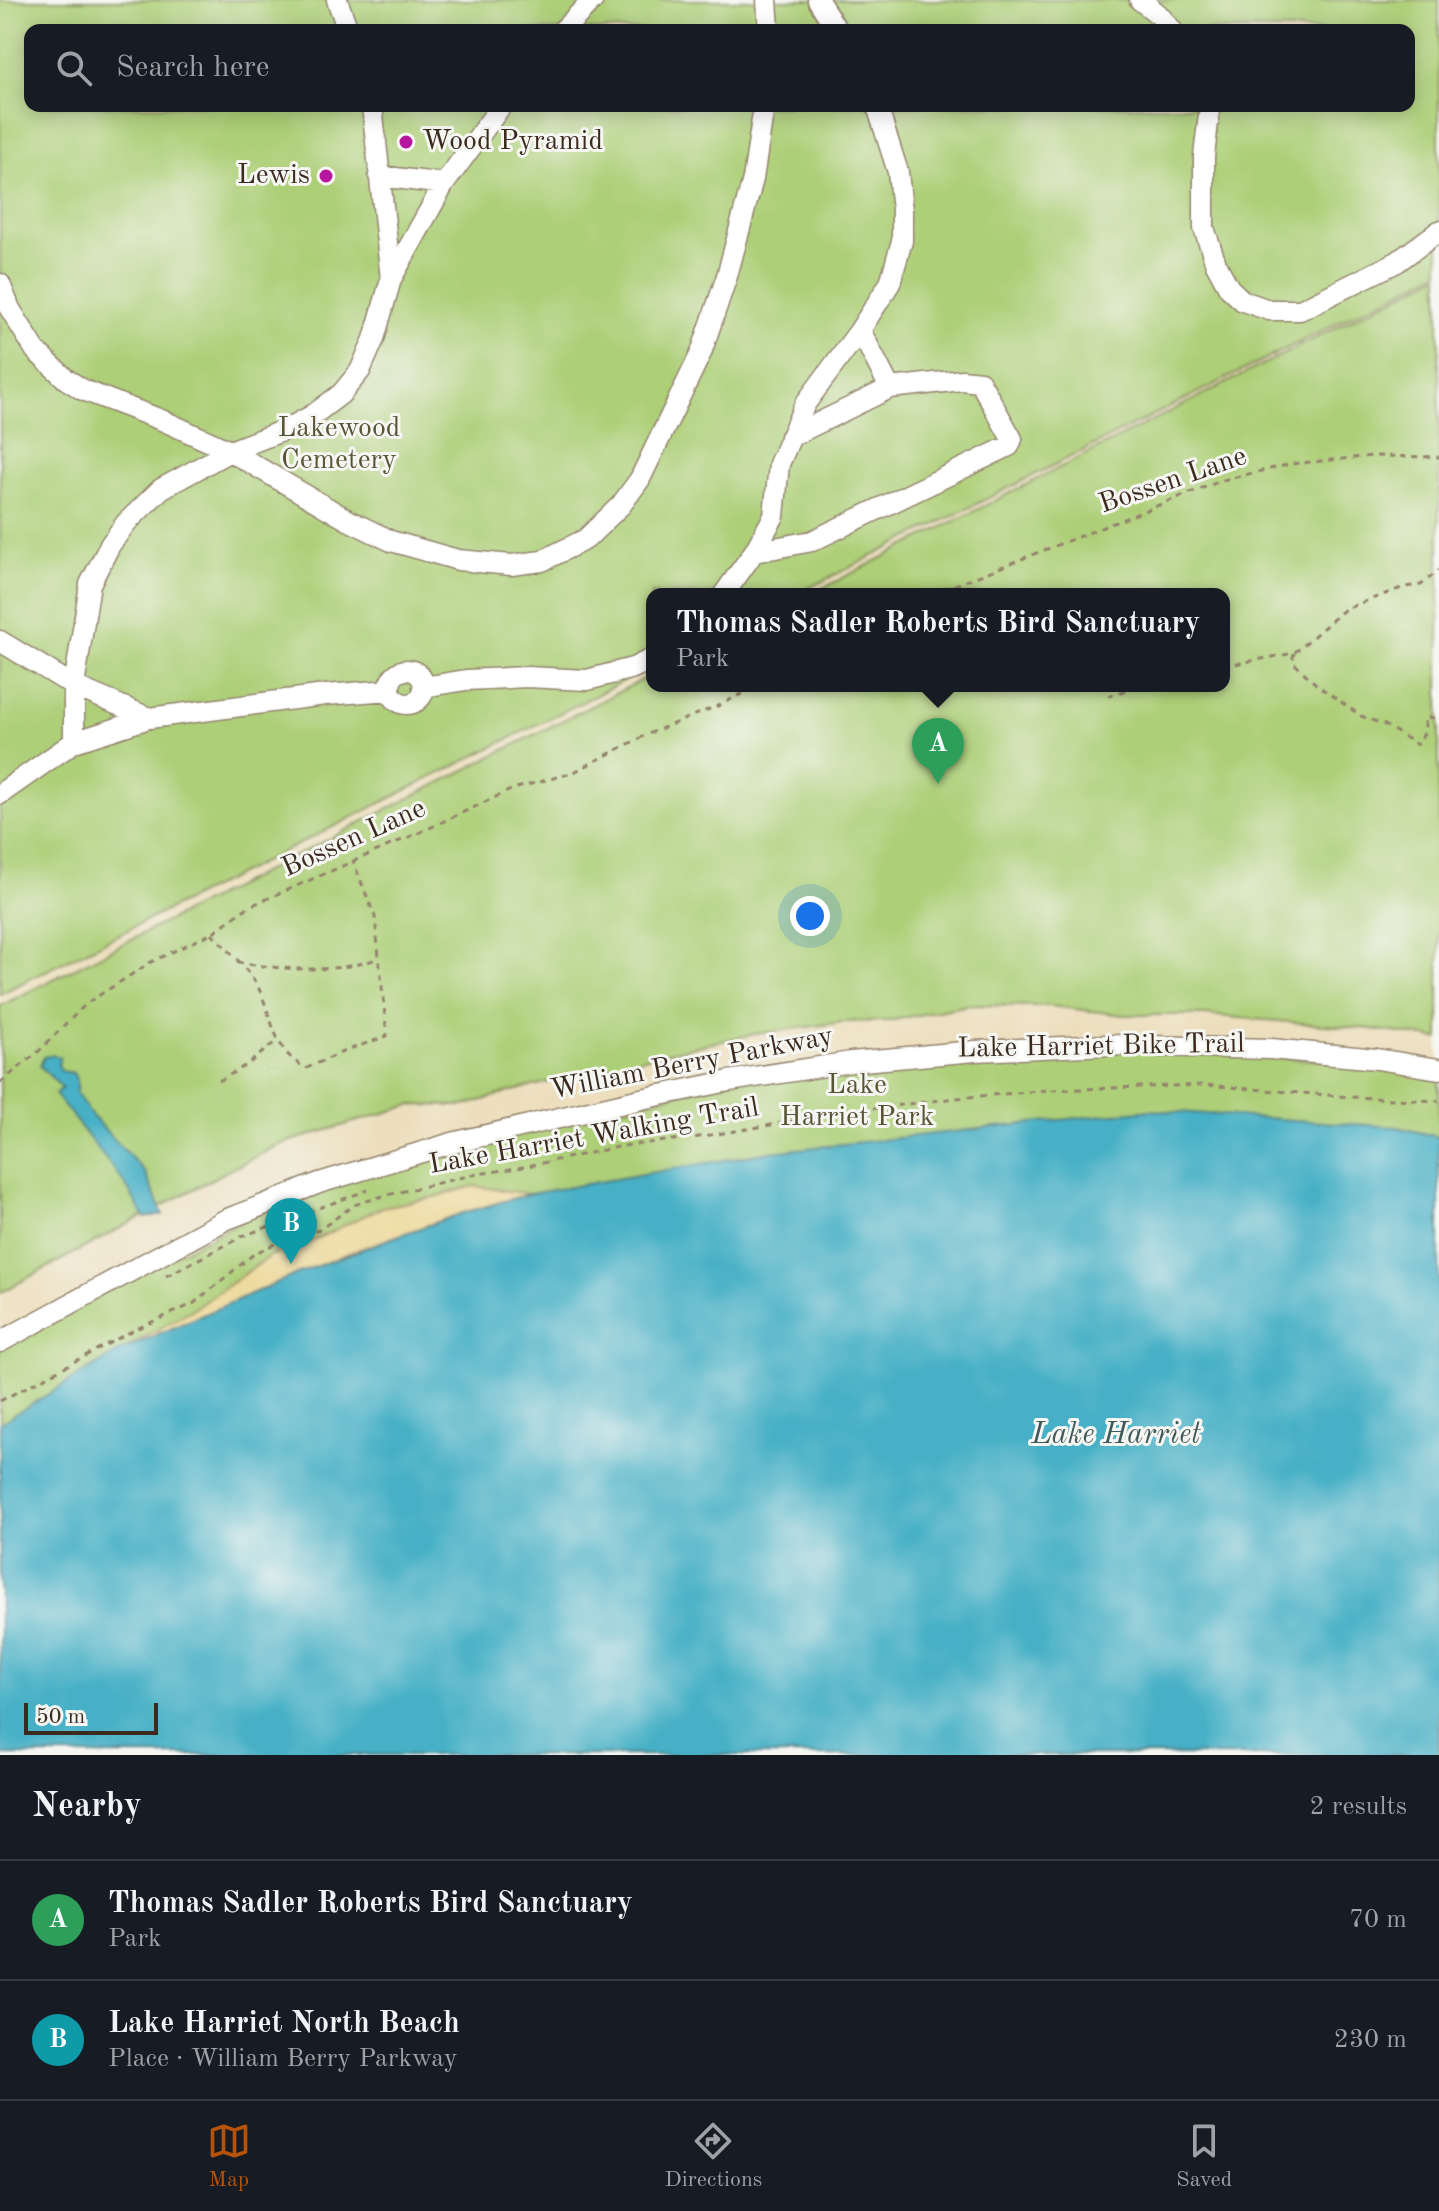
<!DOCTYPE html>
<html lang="en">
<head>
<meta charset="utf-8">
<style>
  body { margin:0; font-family:"Old Standard TT",serif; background:#242831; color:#f1f3f6 }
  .scale { position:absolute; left:24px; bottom:20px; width:134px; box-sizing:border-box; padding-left:8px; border:4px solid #3b2a1e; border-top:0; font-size:22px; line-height:28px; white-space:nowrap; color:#3b2a1e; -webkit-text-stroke:6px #f6f6f2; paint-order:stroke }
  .you { position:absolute; left:810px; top:916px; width:28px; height:28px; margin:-20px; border:6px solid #fff; border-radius:50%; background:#1a73e8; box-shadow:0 0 0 12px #1a73e833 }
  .badge { display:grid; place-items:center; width:52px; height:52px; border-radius:50%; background:#b45309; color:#fff; font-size:26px; font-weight:700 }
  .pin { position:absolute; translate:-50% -66px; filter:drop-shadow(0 2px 4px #0008) }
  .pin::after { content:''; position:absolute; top:42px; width:28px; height:24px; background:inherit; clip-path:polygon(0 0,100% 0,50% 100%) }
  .popup { position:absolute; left:646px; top:588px; width:584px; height:104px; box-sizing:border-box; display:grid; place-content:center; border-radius:16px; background:#171b24; filter:drop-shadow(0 2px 6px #0005); font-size:26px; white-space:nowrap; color:#9ea1a6 }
  .popup b { font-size:30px; color:#f1f3f6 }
  .popup::after { content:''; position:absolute; left:50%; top:100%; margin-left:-16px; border:16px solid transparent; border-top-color:#171b24 }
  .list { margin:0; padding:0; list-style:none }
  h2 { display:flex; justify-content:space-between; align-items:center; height:104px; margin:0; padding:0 32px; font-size:34px }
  h2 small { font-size:26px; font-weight:400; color:#9ea1a6 }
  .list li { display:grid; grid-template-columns:52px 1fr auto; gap:24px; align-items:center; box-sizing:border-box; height:120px; padding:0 32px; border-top:2px solid #363941 }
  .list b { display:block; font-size:30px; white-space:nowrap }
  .list p { margin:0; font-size:26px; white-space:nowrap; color:#9ea1a6 }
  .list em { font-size:26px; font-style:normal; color:#9ea1a6 }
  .icon { flex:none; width:44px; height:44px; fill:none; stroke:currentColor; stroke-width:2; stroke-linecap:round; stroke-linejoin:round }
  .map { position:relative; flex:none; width:1439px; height:1755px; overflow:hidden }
  .search { position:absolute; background:#171b24; box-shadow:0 4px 20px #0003; left:24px; right:24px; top:24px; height:88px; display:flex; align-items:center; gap:20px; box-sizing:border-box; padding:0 28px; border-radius:16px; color:#9ea1a6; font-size:30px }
  .sheet { height:344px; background:#171b24 }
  nav { display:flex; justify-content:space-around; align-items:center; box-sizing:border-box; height:112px; border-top:2px solid #363941; background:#171b24; font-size:22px; color:#9ea1a6 }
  nav a { display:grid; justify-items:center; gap:4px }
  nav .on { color:#b45309 }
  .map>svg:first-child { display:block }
</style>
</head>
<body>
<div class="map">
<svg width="1439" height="1755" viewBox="0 0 1439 1755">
  <rect width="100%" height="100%" fill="#f6f6f2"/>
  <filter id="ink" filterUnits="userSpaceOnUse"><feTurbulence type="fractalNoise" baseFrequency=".0125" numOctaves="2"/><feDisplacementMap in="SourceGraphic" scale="16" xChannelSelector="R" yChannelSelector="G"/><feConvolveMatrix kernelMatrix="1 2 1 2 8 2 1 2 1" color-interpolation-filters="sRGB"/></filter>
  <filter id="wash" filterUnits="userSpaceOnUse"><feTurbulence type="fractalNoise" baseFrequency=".006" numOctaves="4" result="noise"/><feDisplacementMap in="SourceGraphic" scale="32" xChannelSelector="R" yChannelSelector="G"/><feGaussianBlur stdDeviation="1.8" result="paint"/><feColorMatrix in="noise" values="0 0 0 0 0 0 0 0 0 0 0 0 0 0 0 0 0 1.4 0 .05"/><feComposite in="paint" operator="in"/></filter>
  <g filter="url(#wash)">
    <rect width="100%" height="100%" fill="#eddfbd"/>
    <path fill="#adcf77" stroke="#747c4a" stroke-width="2" fill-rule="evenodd" d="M0,0h1439v272l-642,322h-145v73l-652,327zM30,30h1379v76h-1379z
      M1439,275v764l-67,-10 -167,-14h-81l-74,-9 -82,-1 -80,16 -44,1 -89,12 -95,20 -151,38 -45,14 -53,-1 -130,39 -56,28 -225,121v-287l652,-331v11h572v-92h-413z
      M1108,1045l331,24v68l-42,-10 -627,25 -241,43 -407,155 -122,73v-81l319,-159 410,-102z"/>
    <path fill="#eeda9e" stroke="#94825e" stroke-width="2" d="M474,1186l55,8 -66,19 -117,41 -224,96 73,-42 77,-53 30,-9 80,-39 53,-10z"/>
    <path fill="#47b0c6" stroke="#416d72" stroke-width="2" d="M54,1055l6,3 -2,7 4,6 11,2 4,8v13l13,20 54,57 19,44 -18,3 -20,-34 -70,-90 7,-6 -22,-22 4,-9z
      M1150,1110l247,17 42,10v618h-1439v-332l122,-73 177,-77 98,-37 66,-23 66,-19 241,-42z"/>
  </g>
  <g filter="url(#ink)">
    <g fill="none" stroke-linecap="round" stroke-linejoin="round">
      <defs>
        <path id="minor" d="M337,0l11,30
          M767,0l2,30
          M818,0l19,30
          M1140,0l18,14 14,16
          M563,30l30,-30
          M372,106l19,173
          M1210,106l-6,50v72l12,36 13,24 14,13 26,9h31l97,-48 42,-31
          M379,176l65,8
          M0,284l10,25 26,42 30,28 17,11 81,31 66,30 118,69 43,21 67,19 53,5 31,-4 44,-22 35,-34 19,-26 61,-126 26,-77 26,-97 11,-73
          M860,330l30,58
          M754,552l58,-11 197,-95 3,-7 -32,-57 -18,-2 -72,8 -100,49
          M724,594l30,-42 20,-36 5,-52 26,-60 55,-74 30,-47 12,-42v-30l-4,-39 -21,-66
          M0,641l74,45 75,32
          M390 687a17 17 0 1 1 34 0a17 17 0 1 1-34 0Z
          M423,687l43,-7 61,-3 60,3 46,-12 19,-9
          M74,742v-56l16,-102 20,-39 16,-22 35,-34 69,-38 57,-22 26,-14 28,-21 19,-23 14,-32 17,-60 53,-95 57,-78
          M0,794l74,-52 75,-24 176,-23 65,-5
          M0,1342l225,-122 94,-37 133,-40 189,-44 88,-18 122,-19 124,-11 133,-6 163,4 106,10 62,10"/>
      </defs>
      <use href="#minor" stroke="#94846e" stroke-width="23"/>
      <path stroke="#94846e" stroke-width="3" stroke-dasharray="6 6" stroke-linecap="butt" d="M932,594l291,-114 68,-16 82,-8 66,1
        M1294,653l-2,8 25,24 44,31 24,9 32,20 8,-13v-14l14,-1
        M1224,666l70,-13 51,-44 59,-22 17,-2 18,-15
        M1108,696l31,-10
        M212,933c14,15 35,35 45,52 16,30 15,68 50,83l38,-17 42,-15 -12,-119 -22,-56
        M237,962c43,8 101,12 142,-4
        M219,1081l29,-17 30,-24
        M0,1083l38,-31 49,-49 64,-41 61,-29 36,-26 175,-76 90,-42 59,-16 76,-39 72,-29 37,-19
        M166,1276l77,-40 125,-46
        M0,1401l134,-71 59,-26 62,-51 24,-11 40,-12 35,-25 29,-9 89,-21 51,-8 100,-21 76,-9 161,-27 97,-12 93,-8 154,-5 147,12 88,4"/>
      <use href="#minor" stroke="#fff" stroke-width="20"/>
    </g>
  </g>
  <g fill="#b5179e" stroke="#f6f6f2" stroke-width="3">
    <circle cx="406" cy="142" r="8"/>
    <circle cx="326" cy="176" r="8"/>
  </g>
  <g text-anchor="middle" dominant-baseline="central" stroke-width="6" stroke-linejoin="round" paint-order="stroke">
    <g font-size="28" fill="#3b2a1e" stroke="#f6f6f2" text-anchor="start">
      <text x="422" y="142">Wood Pyramid</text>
      <text x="310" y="176" text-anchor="end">Lewis</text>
    </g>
    <g font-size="28" fill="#585334" stroke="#f6f6f2">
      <text x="339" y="429">Lakewood<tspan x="339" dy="32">Cemetery</tspan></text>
      <text x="857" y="1086">Lake<tspan x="857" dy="32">Harriet Park</tspan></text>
    </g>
    <g font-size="28" fill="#3b2a1e" stroke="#f6f6f2">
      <text transform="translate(1173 481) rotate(-19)">Bossen Lane</text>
      <text transform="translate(354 839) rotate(-24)">Bossen Lane</text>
      <text transform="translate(1101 1047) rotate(-1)">Lake Harriet Bike Trail</text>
      <text transform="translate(692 1064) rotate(-11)">William Berry Parkway</text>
      <text transform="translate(594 1137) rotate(-10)">Lake Harriet Walking Trail</text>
    </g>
    <g font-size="30" font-style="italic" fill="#3f5959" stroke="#f6f6f2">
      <text x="1116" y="1435">Lake Harriet</text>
    </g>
  </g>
</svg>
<div class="scale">50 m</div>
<div class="you"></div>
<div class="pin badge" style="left:938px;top:784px;background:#2e9e5b">A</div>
<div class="popup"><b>Thomas Sadler Roberts Bird Sanctuary</b>Park</div>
<div class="pin badge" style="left:291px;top:1264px;background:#0f9aa8">B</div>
<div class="search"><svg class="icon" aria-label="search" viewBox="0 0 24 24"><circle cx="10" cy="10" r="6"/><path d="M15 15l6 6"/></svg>Search here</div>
</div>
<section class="sheet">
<h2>Nearby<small>2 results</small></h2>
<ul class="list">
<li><span class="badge" style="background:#2e9e5b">A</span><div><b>Thomas Sadler Roberts Bird Sanctuary</b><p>Park</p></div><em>70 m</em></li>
<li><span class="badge" style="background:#0f9aa8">B</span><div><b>Lake Harriet North Beach</b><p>Place · William Berry Parkway</p></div><em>230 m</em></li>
</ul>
</section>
<nav>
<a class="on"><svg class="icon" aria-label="map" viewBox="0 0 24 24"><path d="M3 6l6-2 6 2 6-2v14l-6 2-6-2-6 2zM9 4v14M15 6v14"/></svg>Map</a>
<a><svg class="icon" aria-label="directions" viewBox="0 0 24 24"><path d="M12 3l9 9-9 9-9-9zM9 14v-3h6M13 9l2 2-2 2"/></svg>Directions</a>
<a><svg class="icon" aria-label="saved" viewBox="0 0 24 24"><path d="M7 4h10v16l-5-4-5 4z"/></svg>Saved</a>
</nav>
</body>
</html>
